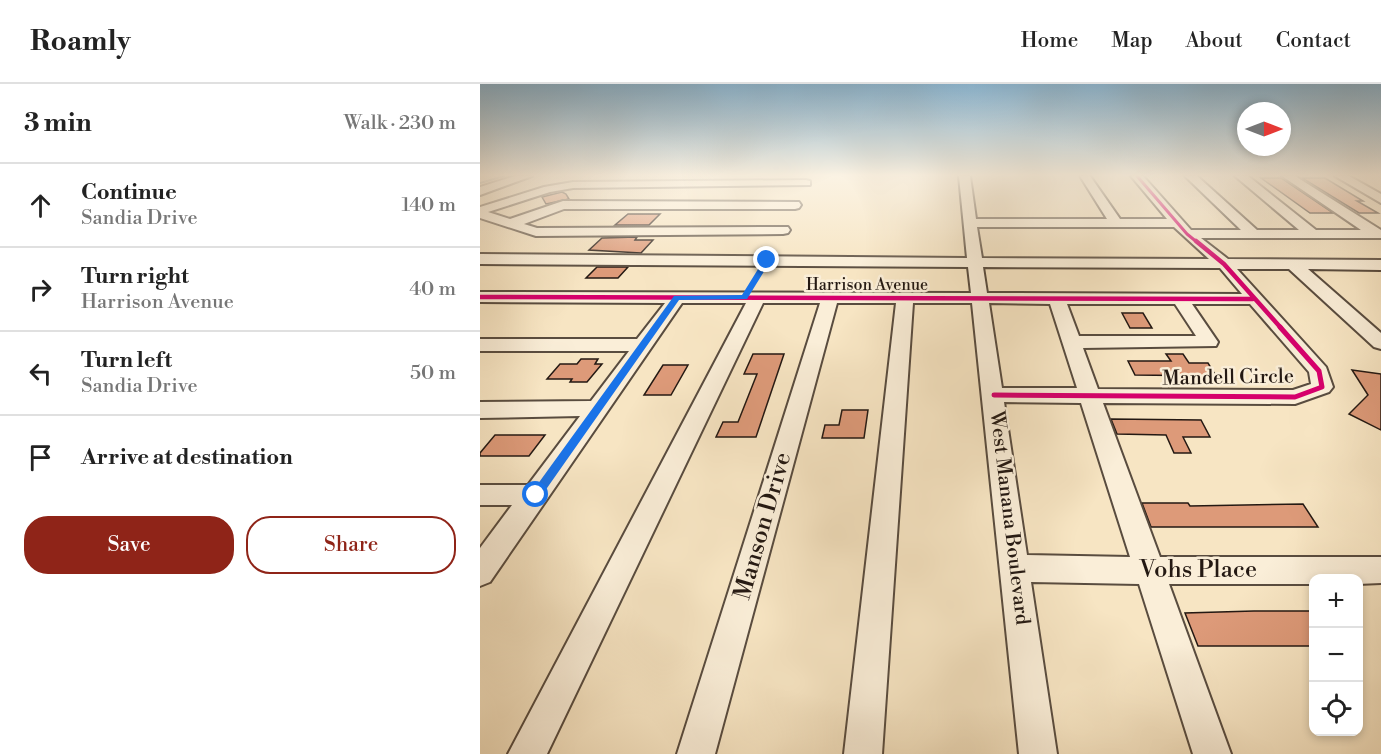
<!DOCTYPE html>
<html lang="en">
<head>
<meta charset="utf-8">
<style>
  body { margin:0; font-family:"Libre Bodoni",serif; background:#f2f2f2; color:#222 }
  .controls { position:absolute; right:18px; bottom:18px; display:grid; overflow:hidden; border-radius:12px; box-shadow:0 3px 9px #0003 }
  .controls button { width:54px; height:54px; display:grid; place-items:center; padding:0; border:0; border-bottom:2px solid #e0e0e0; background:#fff; color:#222; font:30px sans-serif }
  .compass { position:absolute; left:757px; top:18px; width:54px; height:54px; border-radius:50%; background:#fff; box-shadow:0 3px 9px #0003; rotate:90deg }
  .stop { position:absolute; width:18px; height:18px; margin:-14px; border:4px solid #1a73e8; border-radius:50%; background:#fff }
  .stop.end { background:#1a73e8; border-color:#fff; box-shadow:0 2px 6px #0008 }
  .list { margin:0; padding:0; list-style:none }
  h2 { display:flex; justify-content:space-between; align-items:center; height:78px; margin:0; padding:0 24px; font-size:26px }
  h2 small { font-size:20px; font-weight:400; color:#767676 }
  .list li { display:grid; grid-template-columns:39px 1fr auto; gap:18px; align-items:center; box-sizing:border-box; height:84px; padding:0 24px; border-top:2px solid #e0e0e0 }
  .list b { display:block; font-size:22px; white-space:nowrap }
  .list p { margin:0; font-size:20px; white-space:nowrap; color:#767676 }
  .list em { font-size:20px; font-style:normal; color:#767676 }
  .actions { display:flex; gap:12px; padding:18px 24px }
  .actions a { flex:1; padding:14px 0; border:2px solid #8f2418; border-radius:24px; text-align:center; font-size:21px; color:#8f2418 }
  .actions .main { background:#8f2418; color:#fff }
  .icon { flex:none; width:33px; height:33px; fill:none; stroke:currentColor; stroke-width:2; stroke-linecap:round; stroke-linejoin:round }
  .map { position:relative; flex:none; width:901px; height:670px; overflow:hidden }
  header { display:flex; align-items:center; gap:36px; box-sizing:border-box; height:84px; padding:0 30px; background:#fff; border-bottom:2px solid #e0e0e0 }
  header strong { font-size:28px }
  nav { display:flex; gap:33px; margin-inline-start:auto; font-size:21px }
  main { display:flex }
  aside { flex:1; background:#fff }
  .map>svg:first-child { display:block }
</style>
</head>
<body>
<header>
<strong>Roamly</strong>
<nav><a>Home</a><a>Map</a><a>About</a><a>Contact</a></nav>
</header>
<main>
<aside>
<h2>3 min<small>Walk · 230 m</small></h2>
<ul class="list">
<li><svg class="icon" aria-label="ahead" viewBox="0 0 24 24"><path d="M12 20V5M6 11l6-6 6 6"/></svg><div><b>Continue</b><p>Sandia Drive</p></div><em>140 m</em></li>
<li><svg class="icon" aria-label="right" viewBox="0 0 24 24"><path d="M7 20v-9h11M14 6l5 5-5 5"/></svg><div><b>Turn right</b><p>Harrison Avenue</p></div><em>40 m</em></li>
<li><svg class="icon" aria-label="left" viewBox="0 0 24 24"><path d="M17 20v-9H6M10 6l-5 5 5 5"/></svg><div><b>Turn left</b><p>Sandia Drive</p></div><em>50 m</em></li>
<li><svg class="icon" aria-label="arrive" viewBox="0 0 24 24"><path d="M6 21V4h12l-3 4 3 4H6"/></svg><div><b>Arrive at destination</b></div></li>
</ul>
<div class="actions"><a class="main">Save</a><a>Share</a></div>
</aside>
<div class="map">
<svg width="901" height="670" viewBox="0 0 901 670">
  <rect width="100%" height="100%" fill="#f7e5c3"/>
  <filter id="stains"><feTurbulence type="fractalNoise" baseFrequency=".00333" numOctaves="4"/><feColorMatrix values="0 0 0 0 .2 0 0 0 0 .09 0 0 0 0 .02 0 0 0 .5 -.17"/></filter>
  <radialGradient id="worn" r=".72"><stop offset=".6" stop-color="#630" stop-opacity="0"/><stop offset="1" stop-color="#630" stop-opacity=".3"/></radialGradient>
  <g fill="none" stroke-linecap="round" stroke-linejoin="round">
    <path stroke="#6e7b78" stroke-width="2" d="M0,99l24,-7"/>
  </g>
  <path fill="#dd9a79" stroke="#241913" stroke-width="1.5" d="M781,94h20l52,35h-23z
    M822,94h23l38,23h-6l21,12h-19z
    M82,108l4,2 3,5 -23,5 -4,-7z
    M148,130h32l-11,11h-34z
    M157,153l-2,3h18l-12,13 -52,-3 13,-12z
    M117,183h31l-10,11h-32z
    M642,229h21l9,15h-22z
    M273,270h31l-28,83h-40l7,-15h15l19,-48h-13z
    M686,270h17l6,9h19l8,13 -81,-1 -7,-14h43z
    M101,275h17l-3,5h7l-15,18h-17l2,-3h-25l13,-15h17z
    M183,281h25l-17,30h-27z
    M872,286l29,4v56l-32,-16 19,-19z
    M362,326h26l-4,28h-42l3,-13h14z
    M631,335l90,1 9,17h-27l8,16h-17l-8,-18 -49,-1z
    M15,351h50l-16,21h-49v-3z
    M662,419h46l2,3 113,-2 15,23h-167z
    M774,527h56l4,6v29h-116l-13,-33z"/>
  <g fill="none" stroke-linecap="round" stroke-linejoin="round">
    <defs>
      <path id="minor" d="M35,92h17l-52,19v-8z
        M479,92h11l6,43h131l-27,-43h10l30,43h47l-36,-43h12l48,54h50l-56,-54h12l60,54h42l-64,-54h13l68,54h45l-79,-54h13l86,54v8h-180l27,21 153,1v10l-73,-1 73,64v16l-7,-2 -85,-78h-52l89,98 7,20 -4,5 -34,12 -192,-1 57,154h221v26l-23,1v-6h-44v6h-145l62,170h-38l-54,-170 -108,-2 26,172h-38l-47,-451h-59l-31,451h-38l52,-451h-59l-122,451h-38l143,-451h-57l-216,451h-39l238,-451h-64l-192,279 -10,4v-38l32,-43h-32v-20h48l52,-69 -100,2v-16l111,-1 38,-50h-149v-12h157l28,-36 -185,-1v-10l491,1 -3,-26 -488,-3v-10l487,4zM497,143h197l35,32 -227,-1zM503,183l237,1 22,26 -255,-1zM509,219l61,1 27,84h-75zM587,220h108l21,32h-117zM712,220h58l59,68 2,12 -18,6 -195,-1 -15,-41 133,-2 2,-4zM524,318l77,1 49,154 -103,-2z
        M855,92h14l32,18v9z
        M326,96l4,1v4l-237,3 -23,4 -62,20 22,7 53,-18 236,1 2,3 -2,3 -4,1h-231l-40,15 13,4 251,-1 2,3 -2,3 -5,1 -247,2 -56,-18v-11l64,-20 29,-5z"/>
    </defs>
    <use href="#minor" stroke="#594c3f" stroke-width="4"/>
    <use href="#minor" fill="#faeed8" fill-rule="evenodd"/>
    <defs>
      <path id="cycleway-far2" d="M657,92l50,58 11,9"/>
      <path id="cycleway-far1" d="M716,157l28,23 57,64
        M0,213l773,2"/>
      <path id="cycleway" d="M514,311l301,2 27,-10 -3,-16 -39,-44"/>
    </defs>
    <use href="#cycleway-far2" stroke="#faeed8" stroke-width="5"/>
    <use href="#cycleway-far1" stroke="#faeed8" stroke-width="8"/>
    <use href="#cycleway" stroke="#faeed8" stroke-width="9"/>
    <use href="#cycleway-far2" stroke="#d6006c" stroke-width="3"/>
    <use href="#cycleway-far1" stroke="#d6006c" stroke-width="4.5"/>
    <use href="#cycleway" stroke="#d6006c" stroke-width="5"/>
  </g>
  <linearGradient id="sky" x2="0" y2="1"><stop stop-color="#8bb8d6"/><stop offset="0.49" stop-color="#fbf3e4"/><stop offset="1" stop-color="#fbf3e4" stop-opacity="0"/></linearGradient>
  <rect width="901" height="186" fill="url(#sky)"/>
  <path fill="#1a73e8" d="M285,174l6,2 -24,39 -68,1 -139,198h-8v-6l142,-196 68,-1z"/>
  <g text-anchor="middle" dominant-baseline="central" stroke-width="5" stroke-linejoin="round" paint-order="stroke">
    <g font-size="16" fill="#241913" stroke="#faeed8">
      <text x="387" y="201">Harrison Avenue</text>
    </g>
    <g font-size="20" fill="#241913" stroke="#faeed8">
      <text transform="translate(748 294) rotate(-1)">Mandell Circle</text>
      <text transform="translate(529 434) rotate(83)">West Manana Boulevard</text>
    </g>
    <g font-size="24" fill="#241913" stroke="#faeed8">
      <text transform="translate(283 442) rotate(-74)">Manson Drive</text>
      <text x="718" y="486">Vohs Place</text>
    </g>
  </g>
  <rect width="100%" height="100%" filter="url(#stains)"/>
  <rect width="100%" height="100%" fill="url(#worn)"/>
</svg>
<div class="controls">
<button>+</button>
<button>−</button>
<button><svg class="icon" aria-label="locate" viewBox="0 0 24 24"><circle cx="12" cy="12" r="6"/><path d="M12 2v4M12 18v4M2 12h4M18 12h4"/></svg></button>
</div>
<svg class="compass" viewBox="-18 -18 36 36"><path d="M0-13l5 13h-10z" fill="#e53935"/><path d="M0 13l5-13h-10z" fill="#767676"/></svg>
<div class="stop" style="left:56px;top:411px"></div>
<div class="stop end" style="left:287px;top:176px"></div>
</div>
</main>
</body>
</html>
